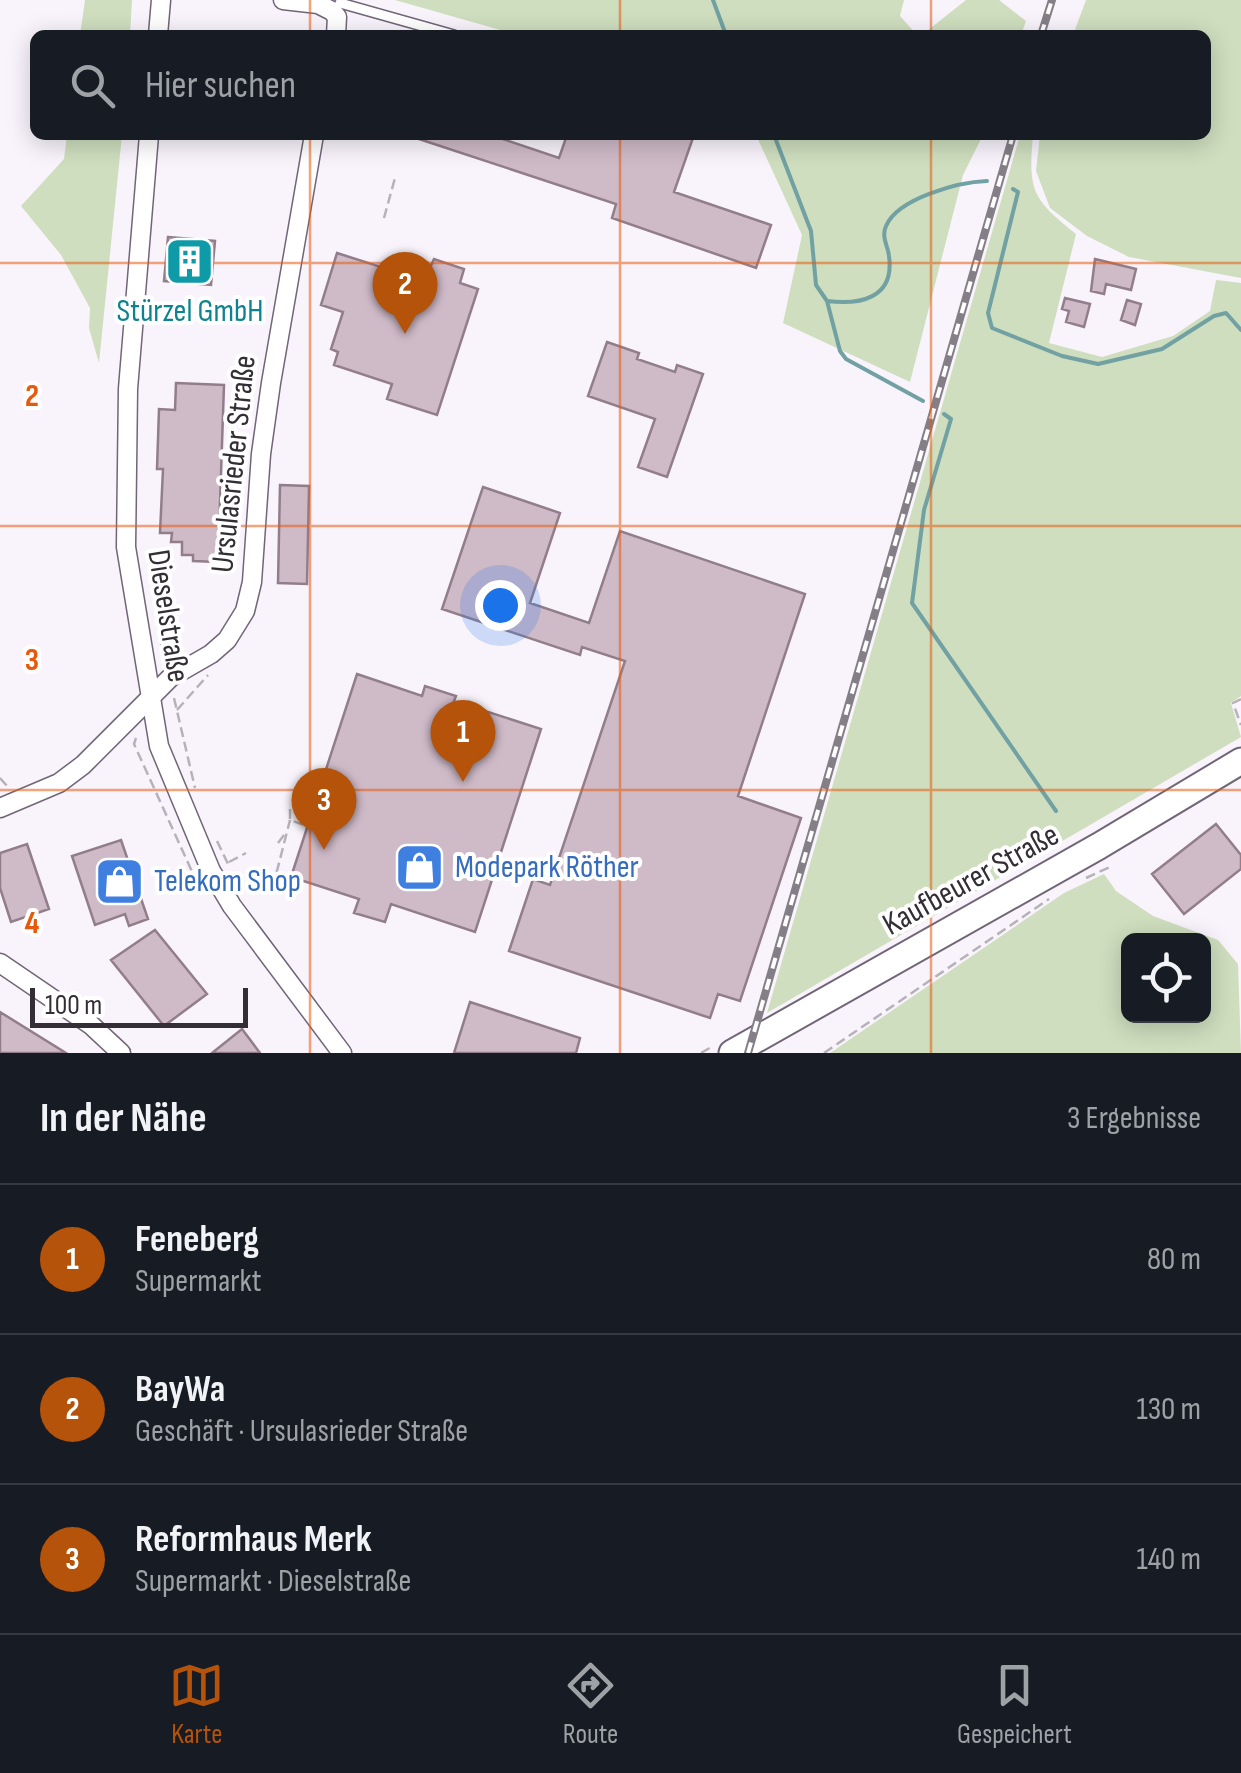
<!DOCTYPE html>
<html lang="de">
<head>
<meta charset="utf-8">
<style>
  body { margin:0; font-family:"Sofia Sans Condensed",sans-serif; background:#242831; color:#f1f3f6 }
  .controls { position:absolute; right:30px; bottom:30px; display:grid; overflow:hidden; border-radius:15px; box-shadow:0 5px 25px #0003 }
  .controls button { width:90px; height:90px; display:grid; place-items:center; padding:0; border:0; border-bottom:2px solid #363941; background:#171b24; color:#f1f3f6; font:50px sans-serif }
  .scale { position:absolute; left:30px; bottom:25px; width:218px; box-sizing:border-box; padding-left:10px; border:5px solid #332e35; border-top:0; font-size:28px; line-height:35px; white-space:nowrap; color:#332e35; -webkit-text-stroke:8px #fff; paint-order:stroke }
  .you { position:absolute; left:500px; top:605px; width:35px; height:35px; margin:-25px; border:8px solid #fff; border-radius:50%; background:#1a73e8; box-shadow:0 0 0 15px #1a73e833 }
  .badge { display:grid; place-items:center; width:65px; height:65px; border-radius:50%; background:#b45309; color:#fff; font-size:32px; font-weight:700 }
  .pin { position:absolute; translate:-50% -82px; filter:drop-shadow(0 2px 5px #0008) }
  .pin::after { content:''; position:absolute; top:52px; width:35px; height:30px; background:inherit; clip-path:polygon(0 0,100% 0,50% 100%) }
  .list { margin:0; padding:0; list-style:none }
  h2 { display:flex; justify-content:space-between; align-items:center; height:130px; margin:0; padding:0 40px; font-size:42px }
  h2 small { font-size:32px; font-weight:400; color:#9ea1a6 }
  .list li { display:grid; grid-template-columns:65px 1fr auto; gap:30px; align-items:center; box-sizing:border-box; height:150px; padding:0 40px; border-top:2px solid #363941 }
  .list b { display:block; font-size:38px; white-space:nowrap }
  .list p { margin:0; font-size:32px; white-space:nowrap; color:#9ea1a6 }
  .list em { font-size:32px; font-style:normal; color:#9ea1a6 }
  .icon { flex:none; width:55px; height:55px; fill:none; stroke:currentColor; stroke-width:2; stroke-linecap:round; stroke-linejoin:round }
  .map { position:relative; flex:none; width:1241px; height:1053px; overflow:hidden }
  .search { position:absolute; background:#171b24; box-shadow:0 5px 25px #0003; left:30px; right:30px; top:30px; height:110px; display:flex; align-items:center; gap:25px; box-sizing:border-box; padding:0 35px; border-radius:15px; color:#9ea1a6; font-size:38px }
  .sheet { height:580px; background:#171b24 }
  nav { display:flex; justify-content:space-around; align-items:center; box-sizing:border-box; height:140px; border-top:2px solid #363941; background:#171b24; font-size:28px; color:#9ea1a6 }
  nav a { display:grid; justify-items:center; gap:5px }
  nav .on { color:#b45309 }
  .map>svg:first-child { display:block }
</style>
</head>
<body>
<div class="map">
<svg width="1241" height="1053" viewBox="0 0 1241 1053">
  <rect width="100%" height="100%" fill="#f9f4fc"/>
  <path fill="#cedebe" fill-rule="evenodd" d="M85,0h47l-2,35h-50z
    M395,0h509l-4,16 17,19h-399z
    M966,0h33l27,21 -5,14h-99z
    M1086,0h155v278l-112,-21 -42,-21 -37,-28 -14,-37 4,-36h166v-100h-133z
    M67,135h55l-23,228 -10,-35 1,-20 -29,-53 -40,-49 43,-47z
    M756,135h227l-20,40 -53,207 -127,-59 19,-88z
    M1020,135h13c-5,56 -1,64 43,99l-27,109 53,14 71,-21 37,-25 6,-31 25,3v413l-10,7 10,34 -474,276z
    M1104,874l12,17 37,25 65,24 20,24 3,89h-411l234,-160zM1128,941h76v75h-76z"/>
  <g fill="none" stroke-linecap="round" stroke-linejoin="round">
    <path stroke="#71a1a3" stroke-width="4" d="M713,0l13,35
      M774,135l37,96 5,54 11,16c32,4 68,-2 62,-45 -1,-10 -8,-19 -3,-30 12,-28 73,-44 101,-45
      M1013,189l5,3 -30,121 4,15 70,28 36,8 64,-15 52,-33 12,-3 15,17
      M827,301l13,50 6,8 77,42
      M944,414l7,5 -27,91 -12,93 144,208"/>
  </g>
  <path fill="#cfbac8" stroke="#927e8b" stroke-width="2.5" d="M416,135h75l68,23 8,-23h127l-20,57 97,33 -15,43 -144,-50 4,-14 -200,-66z
    M168,237l47,4 -4,44 -47,-4z
    M337,253l47,15 3,-8 11,4 -2,8 28,9 10,-22 30,10 -4,14 18,6 -41,126 -50,-16 5,-15 -58,-19 4,-13 -7,-3 12,-37 -22,-7z
    M1095,259l41,10 -5,21 -25,-6 -2,10 -13,-3z
    M1065,298l25,6 -6,23 -18,-5 3,-11 -7,-2z
    M1127,300l14,4 -6,21 -14,-5z
    M607,342l32,11 -2,6 38,13 2,-7 26,9 -36,103 -29,-10 17,-48 -67,-23z
    M176,383l48,2 -6,177 -25,-1v-6h-11v-13h-11l1,-9h-12l3,-64h-6l2,-60 16,1z
    M280,485l29,1 -2,98 -29,-1z
    M483,487l77,26 -30,90 59,20 31,-92 185,63 -67,202 63,22 -61,183 -22,-7 -8,24 -201,-67 24,-72 17,6 75,-224 -43,-14 -2,8 -138,-46z
    M357,674l65,22 3,-10 31,10 -2,5 87,28 -66,203 -84,-28 -6,18 -31,-9 5,-14 -68,-22z
    M1216,824l25,31v14l-57,45 -32,-40z
    M121,840l27,79 -19,7 -4,-12 -30,11 -23,-69z
    M27,844l22,65 -38,13 -11,-34v-35z
    M155,930l52,64 -43,32 -53,-66z
    M470,1002l110,36 -4,15h-122z
    M0,1012l66,41h-66z
    M242,1029l18,24h-48z"/>
  <g fill="none" stroke-linecap="round" stroke-linejoin="round">
    <defs>
      <path id="service" d="M340,3l114,32"/>
      <path id="minor" d="M283,0l35,4 14,7
        M332,11l5,6 -1,18
        M158,35l3,-35
        M149,135l-21,254 -2,158 33,199 52,125 21,35 110,147
        M0,808l59,-25 24,-18 88,-88 40,-23 16,-14 18,-29 7,-29 9,-128 10,-71 43,-248
        M0,963l91,62 30,28"/>
      <path id="secondary" d="M732,1053l367,-207 142,-85"/>
    </defs>
    <use href="#service" stroke="#716577" stroke-width="12"/>
    <use href="#minor" stroke="#716577" stroke-width="21"/>
    <use href="#secondary" stroke="#716577" stroke-width="29"/>
    <path stroke="#b7b2b9" stroke-width="2.5" stroke-dasharray="10 5" stroke-linecap="butt" d="M384,218l11,-40
      M160,640l7,21
      M174,698l21,90
      M1241,699l-8,4 8,22
      M177,710l31,-35
      M136,738l-2,6 60,132
      M0,778l8,9
      M290,809v11l17,6
      M217,841l12,25
      M278,843l6,-8
      M229,862l17,-9
      M1086,878l26,-12
      M264,881l13,-10 13,-51
      M701,1053l12,-7
      M824,1053l225,-154"/>
    <use href="#service" stroke="#fff" stroke-width="9"/>
    <use href="#minor" stroke="#fff" stroke-width="18"/>
    <use href="#secondary" stroke="#fff" stroke-width="25"/>
    <defs>
      <path id="rail" d="M1041,35l11,-35
        M748,1053l265,-918"/>
    </defs>
    <use href="#rail" stroke="#847f86" stroke-width="8"/>
    <use href="#rail" stroke="#fff" stroke-width="4" stroke-dasharray="11" stroke-linecap="butt"/>
  </g>
  <path fill="none" stroke="#e8590c" stroke-width="2.5" stroke-opacity="0.55" d="M310,0v35M620,0v35M931,0v35M310,135v918M620,135v918M931,135v918M0,263h1241M0,526h1241M0,790h1241"/>
  <defs>
    <symbol id="building-square" viewBox="-11 -11 22 22"><rect x="-9" y="-9" width="18" height="18" rx="4" fill="#0f9aa8" stroke="#fff"/><path d="M-4-6H4V6H1V3H-1V6H-4ZM-2.5-4.3h1.7v1.8h-1.7ZM.8-4.3h1.7v1.8H.8ZM-2.5-1h1.7V.8h-1.7ZM.8-1h1.7V.8H.8Z" fill="#fff"/></symbol>
    <symbol id="shop-square" viewBox="-11 -11 22 22"><rect x="-9" y="-9" width="18" height="18" rx="4" fill="#3f7fe0" stroke="#fff"/><path d="M-5-2.5h2.3a2.7 3.5 0 0 1 5.4 0H5L5.5 6h-11ZM-1.5-2.5h3a1.5 2.3 0 0 0-3 0Z" fill="#fff"/></symbol>
  </defs>
  <g fill-rule="evenodd">
    <use href="#building-square" x="162" y="234" width="55" height="55"/>
    <use href="#shop-square" x="392" y="840" width="55" height="55"/>
    <use href="#shop-square" x="92" y="854" width="55" height="55"/>
  </g>
  <g text-anchor="middle" dominant-baseline="central" stroke-width="8" stroke-linejoin="round" paint-order="stroke">
    <g font-size="32" fill="#0d838f" stroke="#fff">
      <text x="190" y="311">Stürzel GmbH</text>
    </g>
    <g font-size="32" fill="#332e35" stroke="#fff">
      <text transform="translate(234 464) rotate(-84)">Ursulasrieder Straße</text>
      <text transform="translate(168 616) rotate(81)">Dieselstraße</text>
      <text transform="translate(971 880) rotate(-29)">Kaufbeurer Straße</text>
    </g>
    <g font-size="32" fill="#366cbe" stroke="#fff" text-anchor="start">
      <text x="455" y="867">Modepark Röther</text>
      <text x="154" y="881">Telekom Shop</text>
    </g>
  </g>
  <g font-size="32" text-anchor="middle" font-weight="bold" fill="#e8590c" stroke="#fff" stroke-width="8" stroke-linejoin="round" paint-order="stroke">
    <text x="32" y="406">2</text>
    <text x="32" y="670">3</text>
    <text x="32" y="933">4</text>
  </g>
</svg>
<div class="controls">
<button><svg class="icon" aria-label="locate" viewBox="0 0 24 24"><circle cx="12" cy="12" r="6"/><path d="M12 2v4M12 18v4M2 12h4M18 12h4"/></svg></button>
</div>
<div class="scale">100 m</div>
<div class="you"></div>
<div class="pin badge" style="left:463px;top:782px">1</div>
<div class="pin badge" style="left:405px;top:334px">2</div>
<div class="pin badge" style="left:324px;top:850px">3</div>
<div class="search"><svg class="icon" aria-label="search" viewBox="0 0 24 24"><circle cx="10" cy="10" r="6"/><path d="M15 15l6 6"/></svg>Hier suchen</div>
</div>
<section class="sheet">
<h2>In der Nähe<small>3 Ergebnisse</small></h2>
<ul class="list">
<li><span class="badge">1</span><div><b>Feneberg</b><p>Supermarkt</p></div><em>80 m</em></li>
<li><span class="badge">2</span><div><b>BayWa</b><p>Geschäft · Ursulasrieder Straße</p></div><em>130 m</em></li>
<li><span class="badge">3</span><div><b>Reformhaus Merk</b><p>Supermarkt · Dieselstraße</p></div><em>140 m</em></li>
</ul>
</section>
<nav>
<a class="on"><svg class="icon" aria-label="map" viewBox="0 0 24 24"><path d="M3 6l6-2 6 2 6-2v14l-6 2-6-2-6 2zM9 4v14M15 6v14"/></svg>Karte</a>
<a><svg class="icon" aria-label="directions" viewBox="0 0 24 24"><path d="M12 3l9 9-9 9-9-9zM9 14v-3h6M13 9l2 2-2 2"/></svg>Route</a>
<a><svg class="icon" aria-label="saved" viewBox="0 0 24 24"><path d="M7 4h10v16l-5-4-5 4z"/></svg>Gespeichert</a>
</nav>
</body>
</html>
